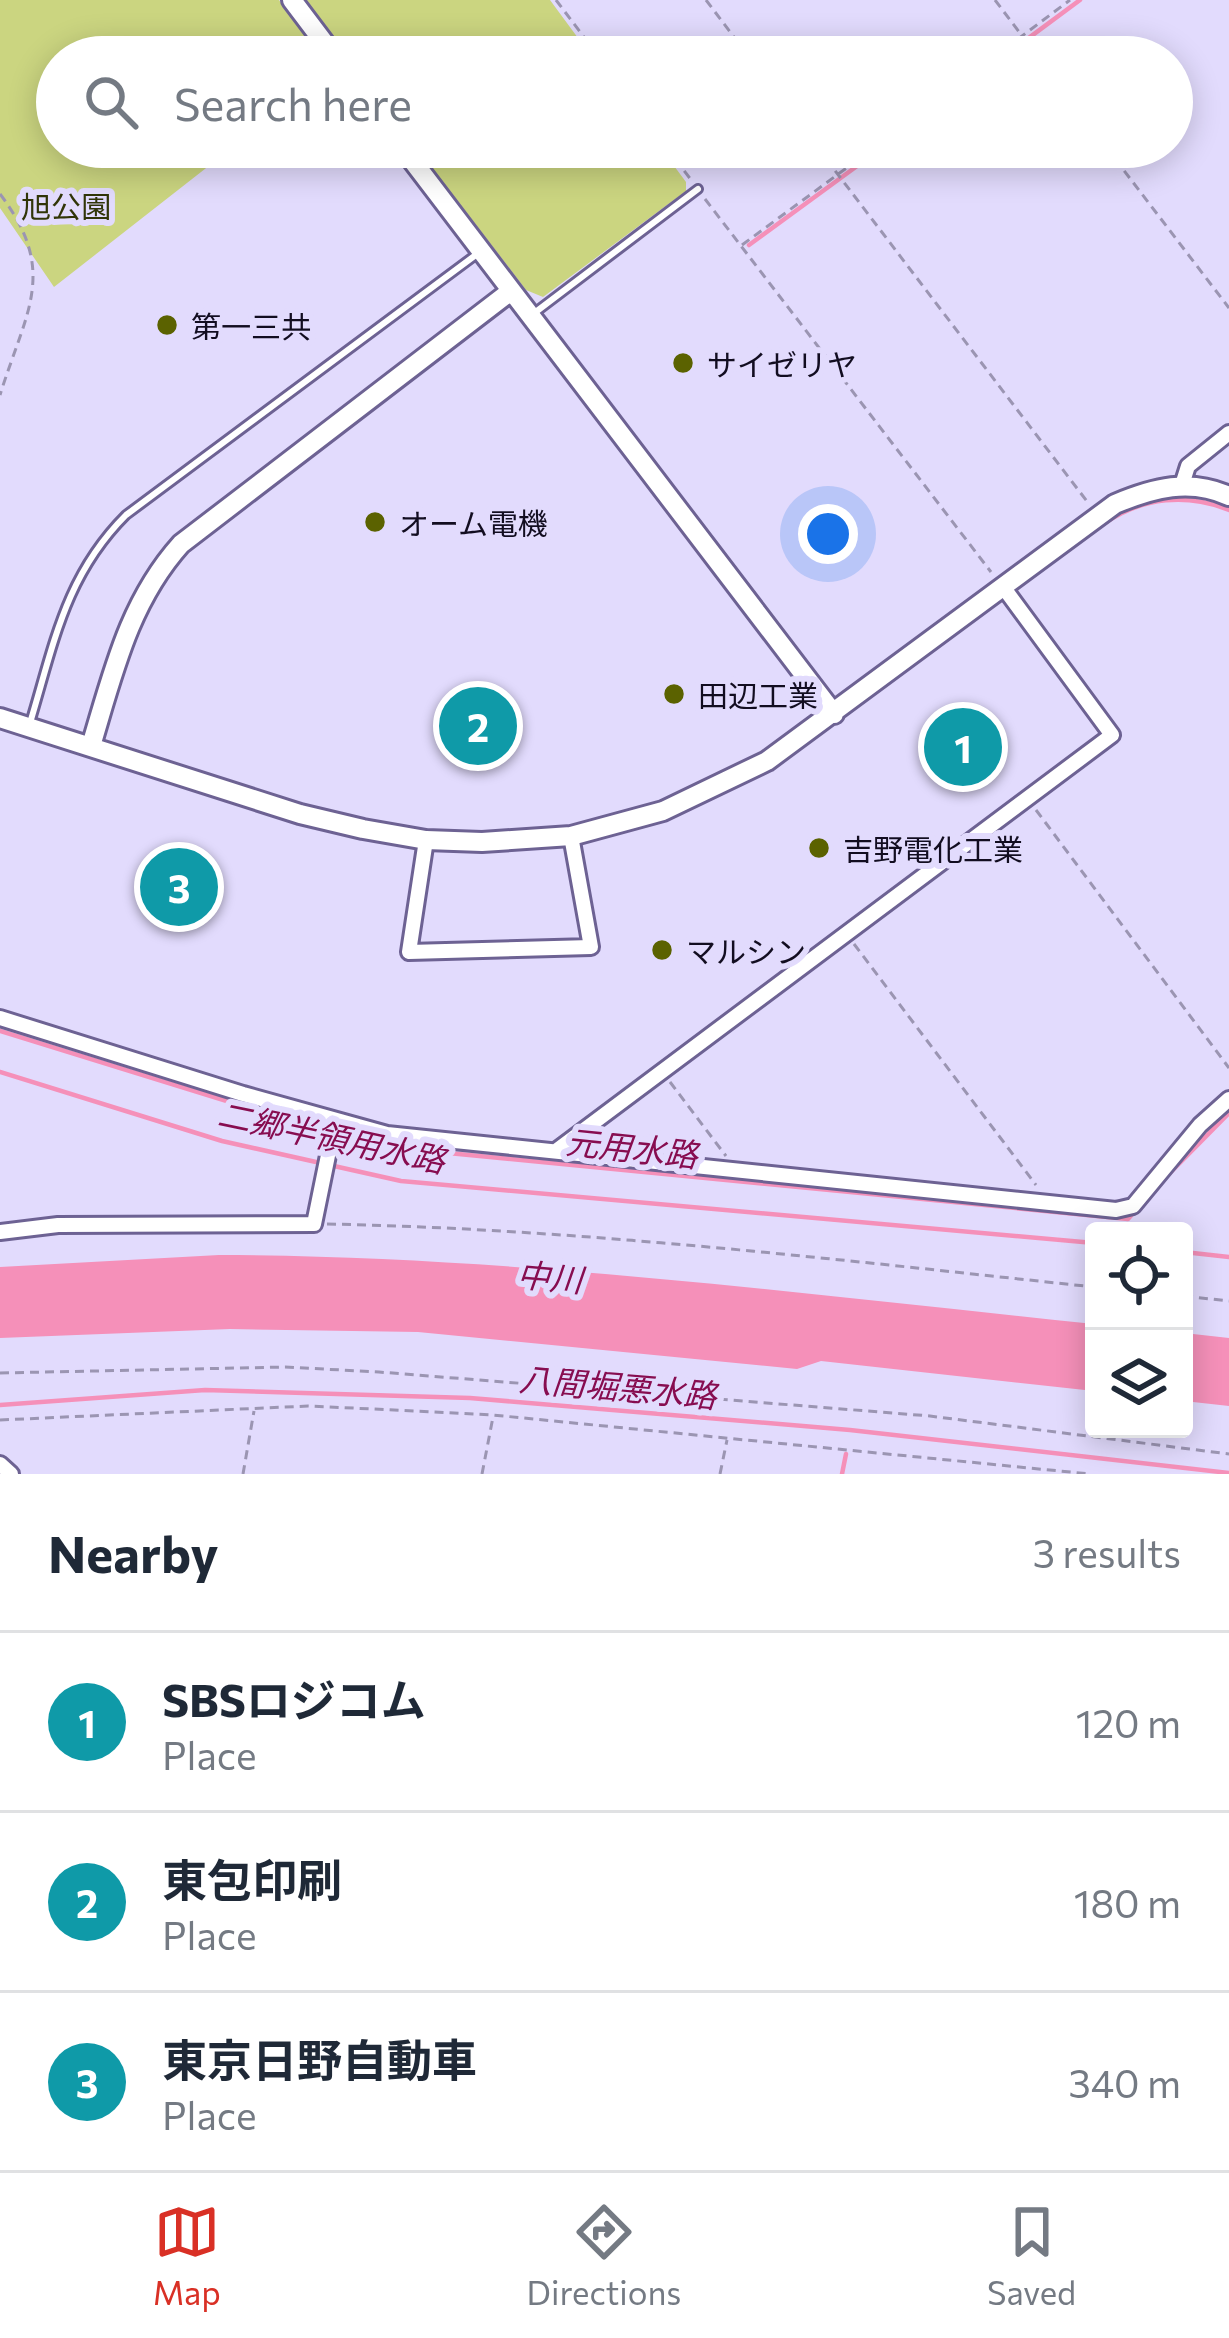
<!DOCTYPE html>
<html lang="en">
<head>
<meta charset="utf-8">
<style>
  body { margin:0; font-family:Commissioner,"Noto Sans JP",sans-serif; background:#f2f2f3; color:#1f2937 }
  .controls { position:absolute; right:36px; bottom:36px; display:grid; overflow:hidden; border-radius:12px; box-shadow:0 6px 30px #0003 }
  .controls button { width:108px; height:108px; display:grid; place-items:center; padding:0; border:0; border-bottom:3px solid #e0e1e3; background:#fff; color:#1f2937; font:60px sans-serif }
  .you { position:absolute; left:828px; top:534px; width:42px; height:42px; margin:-30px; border:9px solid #fff; border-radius:50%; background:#1a73e8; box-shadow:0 0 0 18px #1a73e833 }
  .badge { display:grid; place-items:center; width:78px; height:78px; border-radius:50%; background:#d93025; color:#fff; font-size:39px; font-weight:700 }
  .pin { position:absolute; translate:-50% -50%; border:6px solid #fff; box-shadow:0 3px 12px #0006 }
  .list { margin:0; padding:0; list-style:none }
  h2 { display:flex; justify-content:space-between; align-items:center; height:156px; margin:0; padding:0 48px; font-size:51px }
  h2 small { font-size:39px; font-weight:400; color:#747a83 }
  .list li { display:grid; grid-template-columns:78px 1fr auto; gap:36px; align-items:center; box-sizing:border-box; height:180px; padding:0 48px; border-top:3px solid #e0e1e3 }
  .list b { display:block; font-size:45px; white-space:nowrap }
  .list p { margin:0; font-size:39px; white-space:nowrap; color:#747a83 }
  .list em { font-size:39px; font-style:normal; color:#747a83 }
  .icon { flex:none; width:66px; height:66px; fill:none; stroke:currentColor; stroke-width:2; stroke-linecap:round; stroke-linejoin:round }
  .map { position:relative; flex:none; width:1229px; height:1474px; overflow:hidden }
  .search { position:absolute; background:#fff; box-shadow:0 6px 30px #0003; left:36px; right:36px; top:36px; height:132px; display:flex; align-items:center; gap:30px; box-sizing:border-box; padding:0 42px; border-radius:66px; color:#747a83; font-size:45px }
  .sheet { height:696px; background:#fff }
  nav { display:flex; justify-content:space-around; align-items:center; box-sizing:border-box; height:168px; border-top:3px solid #e0e1e3; background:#fff; font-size:33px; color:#747a83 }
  nav a { display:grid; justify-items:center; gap:6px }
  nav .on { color:#d93025 }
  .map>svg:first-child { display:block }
</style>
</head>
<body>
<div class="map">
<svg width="1229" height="1474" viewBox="0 0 1229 1474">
  <rect width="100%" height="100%" fill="#e2dbfd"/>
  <path fill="#cbd580" d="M0,0h279l42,57h-264v90h176l-179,140 -54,-79z
    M303,0h247l42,57h-245z
    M416,147h244l26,35v9l-143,106 -17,-7z"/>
  <path fill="#f590b9" d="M219,1255c293,1 584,39 875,69v67l-273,-30 -24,8 -379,-37 -188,-3 -230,9v-71z
    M1184,1333l45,5v68l-45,-5z"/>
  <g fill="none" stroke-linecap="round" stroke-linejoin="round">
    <path stroke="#f590b9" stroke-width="4.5" d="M1003,57l77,-57
      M749,245l134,-98
      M1105,523c38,-26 82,-30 124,-13
      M1029,611l-15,-21 28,-21
      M0,1031l327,101
      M0,1072l222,69 179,40 693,62
      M338,1135l38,11 752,73 6,-7
      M1162,1181l67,-68
      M1184,1252l45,5
      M0,1405l205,-15 265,8 380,32 379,43
      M842,1474l4,-20"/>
    <defs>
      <path id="lane" d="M533,314l165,-125
        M30,723c24,-79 35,-147 96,-208l351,-261"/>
      <path id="street" d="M1182,485l6,-19 41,-33
        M426,840l-17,112 182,-5 -20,-111
        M0,1018l243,76 144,40 729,76 17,-4 67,-81 29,-26
        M557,1150l555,-415 -108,-147
        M0,1232l58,-7 256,-1 21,-103
        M0,1464l11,10"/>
      <path id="secondary" d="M292,0l43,57
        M402,147l432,567
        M0,718l300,96 63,15 63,11 56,2 89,-6 92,-25 104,-50 348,-257c38,-16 75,-26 114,-8
        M91,746c22,-73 38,-144 90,-202l330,-253"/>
    </defs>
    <use href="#lane" stroke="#6d6293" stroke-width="12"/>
    <use href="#street" stroke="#6d6293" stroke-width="20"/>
    <use href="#secondary" stroke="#6d6293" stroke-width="24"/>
    <path stroke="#9b95b2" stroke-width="3" stroke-dasharray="9 6" stroke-linecap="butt" d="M556,0l43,57
      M706,0l43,57
      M995,0l43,57
      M994,57l76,-57
      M666,147l26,34
      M817,147l272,357
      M1106,147l123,161
      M0,194c59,78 26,117 0,201
      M705,199l286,373
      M742,245l133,-98
      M1036,810l193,258
      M854,944l182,241
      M670,1082l56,74
      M327,1224c257,5 512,36 767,63
      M1184,1296l45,5
      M0,1373l285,-6 94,5 551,44 299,38
      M0,1420l308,-14 65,3 120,6 597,59
      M243,1474l11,-63
      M482,1474l11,-57
      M720,1474l7,-34"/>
    <use href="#lane" stroke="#fff" stroke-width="6"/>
    <use href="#street" stroke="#fff" stroke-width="14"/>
    <use href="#secondary" stroke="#fff" stroke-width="18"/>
  </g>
  <g fill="#5b6200" stroke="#e2dbfd" stroke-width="4.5">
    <circle cx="167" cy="325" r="12"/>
    <circle cx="683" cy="363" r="12"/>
    <circle cx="375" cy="522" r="12"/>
    <circle cx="674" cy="694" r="12"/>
    <circle cx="819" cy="848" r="12"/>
    <circle cx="662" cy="950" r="12"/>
  </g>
  <g text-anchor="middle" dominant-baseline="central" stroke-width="12" stroke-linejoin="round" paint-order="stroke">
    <g font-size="30" fill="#313508" stroke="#e2dbfd">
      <text x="66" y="205">旭公園</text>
    </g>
    <g font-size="30" fill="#120d20" stroke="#e2dbfd" text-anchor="start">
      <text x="191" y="325">第一三共</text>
      <text x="707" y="363">サイゼリヤ</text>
      <text x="399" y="522">オーム電機</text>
      <text x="698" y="694">田辺工業</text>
      <text x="843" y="848">吉野電化工業</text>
      <text x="686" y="950">マルシン</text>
    </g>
    <g font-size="33" font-style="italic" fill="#870d50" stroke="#e2dbfd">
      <text transform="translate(332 1136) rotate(12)">二郷半領用水路</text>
      <text transform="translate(632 1147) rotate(6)">元用水路</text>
      <text transform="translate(550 1276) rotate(5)">中川</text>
      <text transform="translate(618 1386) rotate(5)">八間堀悪水路</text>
    </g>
  </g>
</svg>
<div class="controls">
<button><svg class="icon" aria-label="locate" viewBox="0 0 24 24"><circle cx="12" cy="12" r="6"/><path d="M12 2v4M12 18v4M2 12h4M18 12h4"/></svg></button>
<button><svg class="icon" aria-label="layers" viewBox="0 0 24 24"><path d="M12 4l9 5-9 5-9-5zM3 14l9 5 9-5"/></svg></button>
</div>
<div class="you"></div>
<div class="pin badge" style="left:963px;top:747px;background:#0f9aa8">1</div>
<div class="pin badge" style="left:478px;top:726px;background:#0f9aa8">2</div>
<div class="pin badge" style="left:179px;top:887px;background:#0f9aa8">3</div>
<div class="search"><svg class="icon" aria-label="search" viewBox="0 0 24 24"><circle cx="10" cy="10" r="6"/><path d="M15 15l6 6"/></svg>Search here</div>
</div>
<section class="sheet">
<h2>Nearby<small>3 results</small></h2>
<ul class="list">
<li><span class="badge" style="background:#0f9aa8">1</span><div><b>SBSロジコム</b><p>Place</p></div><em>120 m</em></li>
<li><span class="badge" style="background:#0f9aa8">2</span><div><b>東包印刷</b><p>Place</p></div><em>180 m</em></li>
<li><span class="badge" style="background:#0f9aa8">3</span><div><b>東京日野自動車</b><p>Place</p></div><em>340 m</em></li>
</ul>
</section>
<nav>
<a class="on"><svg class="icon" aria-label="map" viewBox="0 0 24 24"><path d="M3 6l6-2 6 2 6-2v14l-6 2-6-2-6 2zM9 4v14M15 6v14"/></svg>Map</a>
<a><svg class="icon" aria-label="directions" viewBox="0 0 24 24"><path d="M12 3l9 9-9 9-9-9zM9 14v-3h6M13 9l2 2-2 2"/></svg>Directions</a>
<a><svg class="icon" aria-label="saved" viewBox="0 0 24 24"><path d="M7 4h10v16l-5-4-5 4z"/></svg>Saved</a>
</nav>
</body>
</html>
